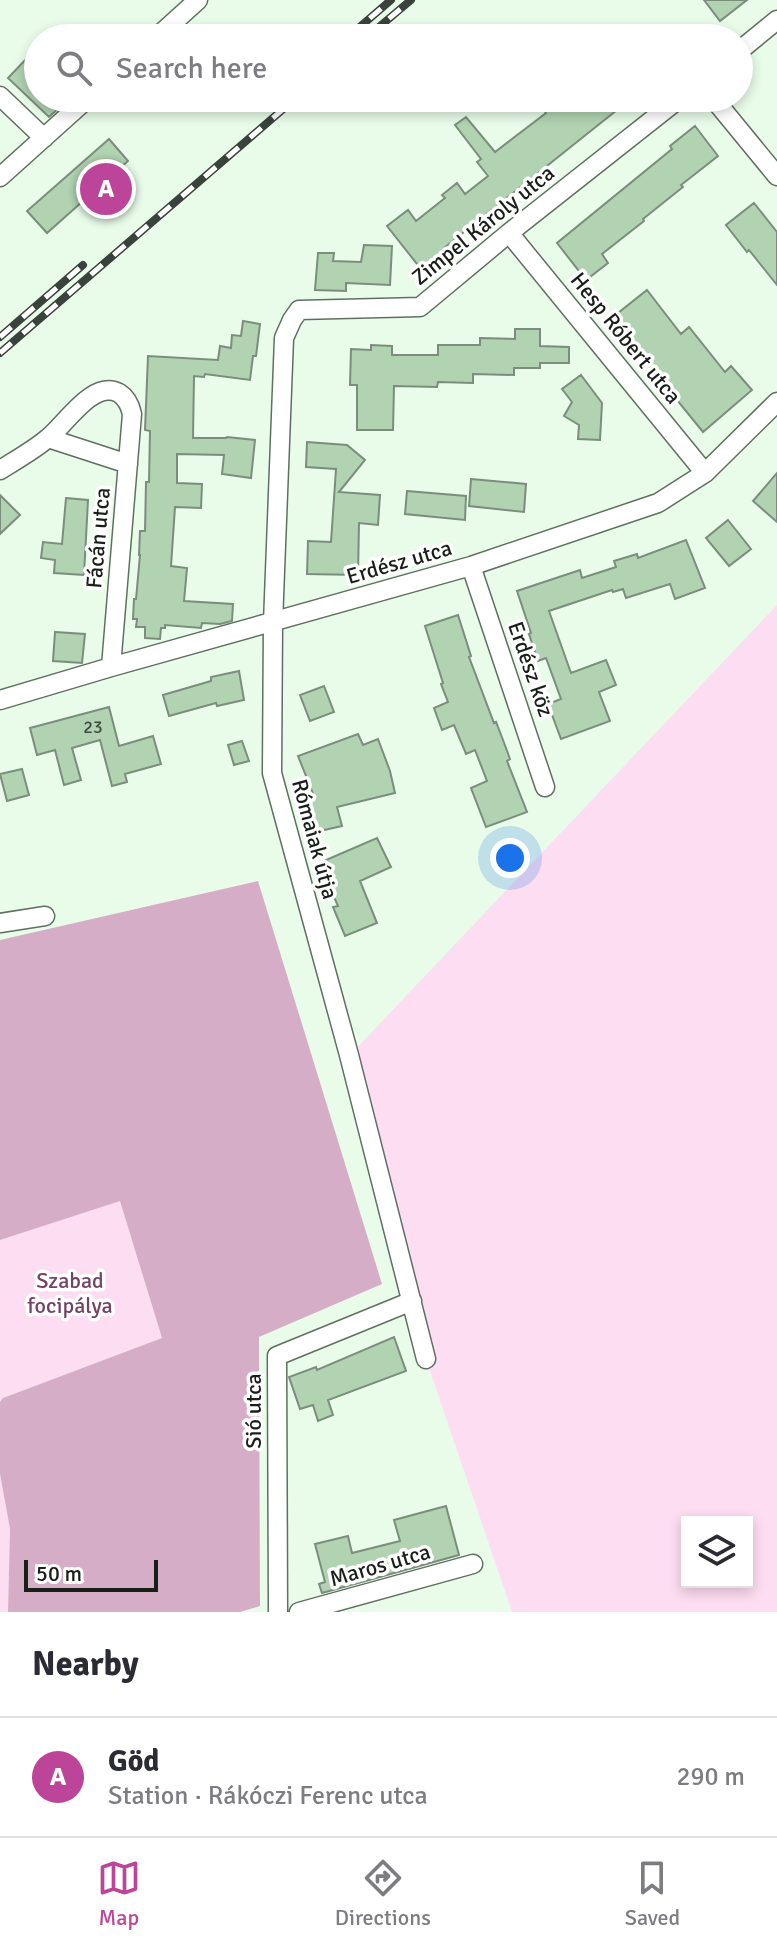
<!DOCTYPE html>
<html lang="en">
<head>
<meta charset="utf-8">
<style>
  body { margin:0; font-family:Signika,sans-serif; background:#f2f2f3; color:#2b2b33 }
  .controls { position:absolute; right:24px; bottom:24px; display:grid; overflow:hidden; border-radius:0px; box-shadow:0 4px 12px #0003 }
  .controls button { width:72px; height:72px; display:grid; place-items:center; padding:0; border:0; border-bottom:2px solid #e1e1e2; background:#fff; color:#2b2b33; font:40px sans-serif }
  .scale { position:absolute; left:24px; bottom:20px; width:134px; box-sizing:border-box; padding-left:8px; border:4px solid #181f19; border-top:0; font-size:22px; line-height:28px; white-space:nowrap; color:#181f19; -webkit-text-stroke:6px #fff; paint-order:stroke }
  .you { position:absolute; left:510px; top:858px; width:28px; height:28px; margin:-20px; border:6px solid #fff; border-radius:50%; background:#1a73e8; box-shadow:0 0 0 12px #1a73e833 }
  .badge { display:grid; place-items:center; width:52px; height:52px; border-radius:50%; background:#bc459a; color:#fff; font-size:26px; font-weight:700 }
  .pin { position:absolute; translate:-50% -50%; border:4px solid #fff; box-shadow:0 2px 8px #0006 }
  .list { margin:0; padding:0; list-style:none }
  h2 { display:flex; justify-content:space-between; align-items:center; height:104px; margin:0; padding:0 32px; font-size:34px }
  h2 small { font-size:26px; font-weight:400; color:#7c7c81 }
  .list li { display:grid; grid-template-columns:52px 1fr auto; gap:24px; align-items:center; box-sizing:border-box; height:120px; padding:0 32px; border-top:2px solid #e1e1e2 }
  .list b { display:block; font-size:30px; white-space:nowrap }
  .list p { margin:0; font-size:26px; white-space:nowrap; color:#7c7c81 }
  .list em { font-size:26px; font-style:normal; color:#7c7c81 }
  .icon { flex:none; width:44px; height:44px; fill:none; stroke:currentColor; stroke-width:2; stroke-linecap:round; stroke-linejoin:round }
  .map { position:relative; flex:none; width:777px; height:1612px; overflow:hidden }
  .search { position:absolute; background:#fff; box-shadow:0 4px 12px #0003; left:24px; right:24px; top:24px; height:88px; display:flex; align-items:center; gap:20px; box-sizing:border-box; padding:0 28px; border-radius:44px; color:#7c7c81; font-size:30px }
  .sheet { height:224px; background:#fff }
  nav { display:flex; justify-content:space-around; align-items:center; box-sizing:border-box; height:112px; border-top:2px solid #e1e1e2; background:#fff; font-size:22px; color:#7c7c81 }
  nav a { display:grid; justify-items:center; gap:4px }
  nav .on { color:#bc459a }
  .map>svg:first-child { display:block }
</style>
</head>
<body>
<div class="map">
<svg width="777" height="1612" viewBox="0 0 777 1612">
  <rect width="100%" height="100%" fill="#e9fcea"/>
  <path fill="#fdddf1" fill-rule="evenodd" d="M777,605v1007h-265l-86,-253 -77,-303zM687,1522h60v60h-60z
    M120,1200l42,138 -159,60 -3,4v-162z
    M0,1474l10,55 -2,83h-8z"/>
  <path fill="#d6adc7" d="M258,881l124,403 -123,53 1,269 -20,6h-232l2,-83 -10,-55v-72l3,-4 159,-60 -42,-137 -120,39v-300z"/>
  <path fill="#b1d3b2" stroke="#7b8d7c" stroke-width="2" d="M704,0h43l-27,21z
    M30,55l8,7v36h32l-21,19 -41,-39z
    M534,98h98l-188,150 2,2 -25,19 -34,-43 21,-16 8,11 29,-23 -3,-3 15,-12 8,11 23,-18 -11,-14 4,-3 -26,-34 11,-8 29,35 51,-39z
    M695,126l23,30 -37,29 2,2 -40,32 1,2 -42,33 6,9 -22,17 -29,-37 115,-94 -2,-3z
    M109,139l19,22 -81,72 -20,-22z
    M754,203l23,29v53l-28,-35 -2,2 -21,-27z
    M364,245l28,1 -2,39 -44,-2v8l-31,-1 3,-37h16l-1,8 28,1z
    M647,290l34,44 8,-7 36,45 6,-6 21,24 -49,42 -57,-70 -33,-45z
    M243,321l17,3 -4,32h-3l-3,24 -45,-6 -1,3 -10,-1 -1,62h33l1,-1 28,3 -4,38 -29,-4 2,-19 -47,-1v29l25,1 -1,24 -26,-1 -4,59 16,2 -3,33 49,3 -1,17 -12,3 -18,-1 -1,5 -36,-3v3h-4l-1,11 -15,-1v-11h-9l1,-8h-4l1,-20h2l4,-44h-1l1,-24h5l1,-49h3l1,-51 -5,-1 3,-74 70,4 2,-14 11,2 1,-13 9,1z
    M515,329h25v17l29,1v16h-29v5h-26v7l-41,-1v9l-35,-1 -1,5 -43,-1 -1,44h-36v-45h-7l1,-36 20,1v-5l21,1v9h46v-10h42v-7l35,1z
    M581,375l21,28 -2,37 -22,-1 1,-14 -15,-9 8,-14 -10,-13z
    M307,442l40,3 18,15 -26,32 41,3 -2,30 -19,-2 -1,52 -51,-1 1,-33 23,1 5,-73 -30,-2z
    M777,473v49l-24,-21z
    M471,479l55,5 -2,28 -55,-6z
    M407,491l59,5 -1,24 -60,-6z
    M0,495l20,20 -20,19z
    M66,498l22,2 -4,75 -30,-2 1,-13 -14,-2 2,-16 19,2z
    M728,520l23,29 -22,17 -23,-28z
    M686,540l19,48 -30,11 -5,-15 -44,14 -3,-9 -10,3 -1,-2 -63,21 22,62 35,-13 10,25 -17,7 11,29 -49,18 -13,-35 13,-5 -15,-41 -8,3 -9,-27 2,-1 -14,-42 63,-21 2,8 34,-11 -2,-6 23,-7 1,4z
    M458,615l13,41 -2,1 25,66 2,-1 7,18 7,19 -3,2 20,51 -41,15 -15,-39 16,-7 -12,-31 -9,4 -12,-29 -12,5 -8,-22 14,-6 -7,-18 2,-1 -18,-57z
    M55,632l30,2 -3,29 -29,-2z
    M239,671l5,29 -27,6 -1,-3 -47,13 -6,-21 48,-14v-4z
    M324,686l10,26 -24,9 -10,-26z
    M109,707l10,39 34,-10 8,28 -36,10 2,8 -15,4 -12,-46 -28,8 9,32 -17,5 -9,-35 -18,5 -7,-27z
    M358,734l5,11 15,-6 12,32 5,22 -58,14 5,19 -31,7 -9,-34 12,-3 -16,-40z
    M242,741l7,20 -15,4 -6,-20z
    M22,769l7,26 -22,6 -7,-27z
    M377,838l14,29 -31,14 17,42 -32,13 -12,-29 5,-1 -19,-43z
    M394,1337l12,34 -78,29 5,15 -15,6 -5,-16 -13,4 -11,-32 27,-10 1,3z
    M446,1506l13,49 -137,38 -3,-9 6,-2 -10,-38 33,-8 4,17 48,-12 -6,-21z"/>
  <g fill="none" stroke-linecap="round" stroke-linejoin="round">
    <defs>
      <path id="minor" d="M156,38l42,-38
        M739,51l38,-31
        M0,96l44,42
        M713,98l64,78
        M0,177l88,-79
        M509,233l196,240
        M48,438l80,26
        M0,470c16,-10 34,-20 48,-32 18,-14 45,-59 71,-45 8,5 11,12 13,21l-21,253
        M471,566l74,221
        M0,700l111,-33 360,-101 187,-63 47,-30 72,-71
        M0,923l45,-7
        M426,1359l-77,-304 -77,-282 1,-150 11,-285 8,-18 7,-10 121,-3 89,-74 171,-135
        M278,1612l-1,-256 135,-55
        M299,1612l174,-48"/>
    </defs>
    <use href="#minor" stroke="#5f7060" stroke-width="21"/>
    <use href="#minor" stroke="#fff" stroke-width="18"/>
    <defs>
      <path id="rail" d="M347,38l44,-38
        M366,38l45,-38
        M0,337l83,-72
        M0,353l296,-255"/>
    </defs>
    <use href="#rail" stroke="#3a433b" stroke-width="8"/>
    <use href="#rail" stroke="#fff" stroke-width="5" stroke-dasharray="15" stroke-linecap="butt"/>
  </g>
  <g text-anchor="middle" dominant-baseline="central" stroke-width="7" stroke-linejoin="round" paint-order="stroke">
    <g font-size="18" fill="#3e4c3f">
      <text x="93" y="727">23</text>
    </g>
    <g font-size="22" fill="#181f19" stroke="#fff">
      <text transform="translate(483 225) rotate(-39)">Zimpel Károly utca</text>
      <text transform="translate(626 338) rotate(51)">Hesp Róbert utca</text>
      <text transform="translate(98 538) rotate(-85)">Fácán utca</text>
      <text transform="translate(399 562) rotate(-16)">Erdész utca</text>
      <text transform="translate(531 669) rotate(71)">Erdész köz</text>
      <text transform="translate(315 839) rotate(75)">Rómaiak útja</text>
      <text transform="translate(253 1411) rotate(-90)">Sió utca</text>
      <text transform="translate(380 1565) rotate(-16)">Maros utca</text>
    </g>
    <g font-size="22" fill="#754164" stroke="#fff">
      <text x="70" y="1280">Szabad<tspan x="70" dy="25">focipálya</tspan></text>
    </g>
  </g>
</svg>
<div class="controls">
<button><svg class="icon" aria-label="layers" viewBox="0 0 24 24"><path d="M12 4l9 5-9 5-9-5zM3 14l9 5 9-5"/></svg></button>
</div>
<div class="scale">50 m</div>
<div class="you"></div>
<div class="pin badge" style="left:106px;top:189px">A</div>
<div class="search"><svg class="icon" aria-label="search" viewBox="0 0 24 24"><circle cx="10" cy="10" r="6"/><path d="M15 15l6 6"/></svg>Search here</div>
</div>
<section class="sheet">
<h2>Nearby<small></small></h2>
<ul class="list">
<li><span class="badge">A</span><div><b>Göd</b><p>Station · Rákóczi Ferenc utca</p></div><em>290 m</em></li>
</ul>
</section>
<nav>
<a class="on"><svg class="icon" aria-label="map" viewBox="0 0 24 24"><path d="M3 6l6-2 6 2 6-2v14l-6 2-6-2-6 2zM9 4v14M15 6v14"/></svg>Map</a>
<a><svg class="icon" aria-label="directions" viewBox="0 0 24 24"><path d="M12 3l9 9-9 9-9-9zM9 14v-3h6M13 9l2 2-2 2"/></svg>Directions</a>
<a><svg class="icon" aria-label="saved" viewBox="0 0 24 24"><path d="M7 4h10v16l-5-4-5 4z"/></svg>Saved</a>
</nav>
</body>
</html>
